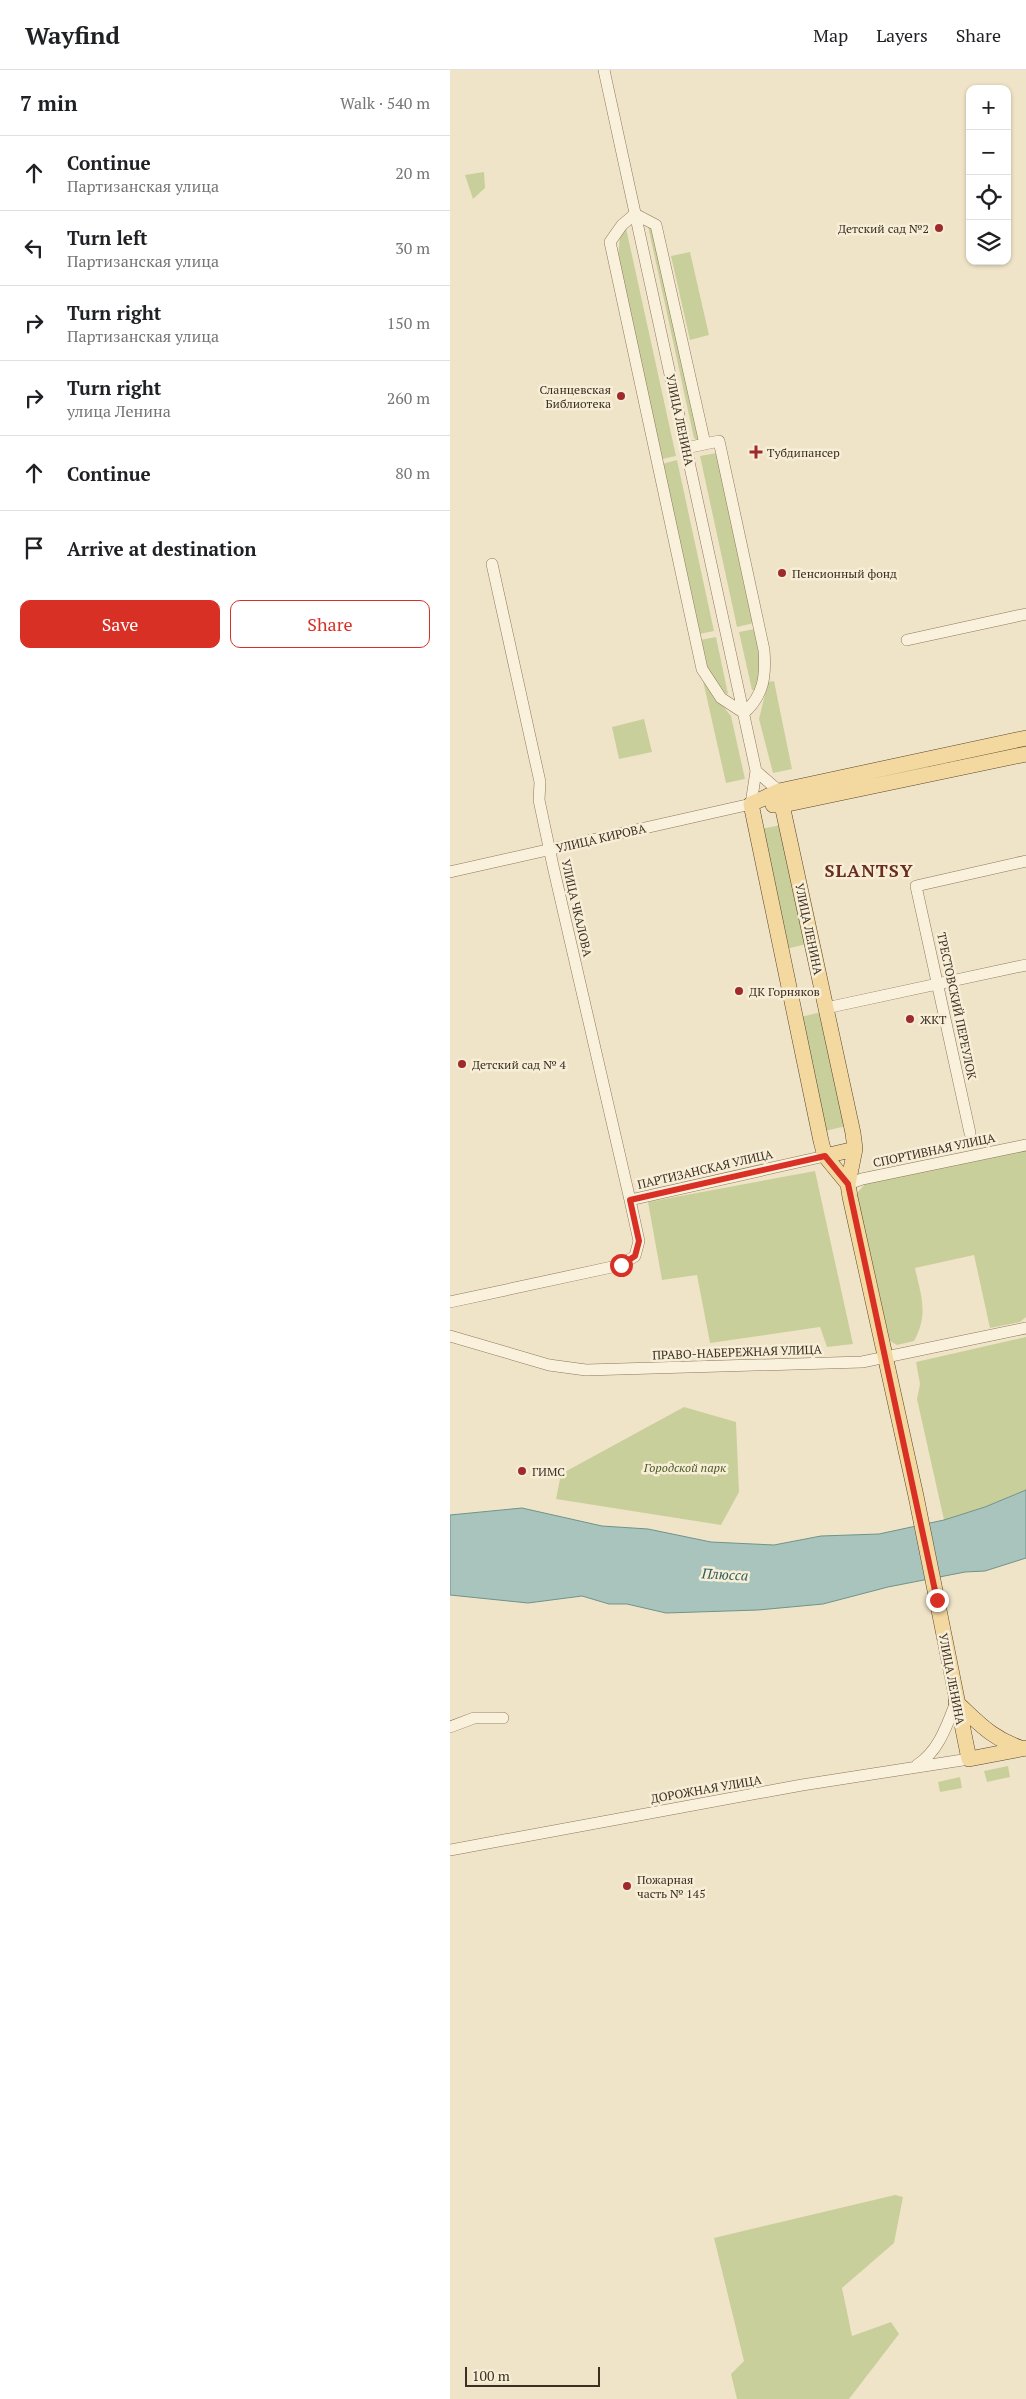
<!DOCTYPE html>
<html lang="en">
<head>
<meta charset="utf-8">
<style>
  body { margin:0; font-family:"PT Serif",serif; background:#f2f2f2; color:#202124 }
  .controls { position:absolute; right:15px; top:15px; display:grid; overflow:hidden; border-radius:10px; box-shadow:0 1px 4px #0004 }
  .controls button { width:45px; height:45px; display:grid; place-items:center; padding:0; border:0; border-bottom:1px solid #e0e0e0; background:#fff; color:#202124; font:25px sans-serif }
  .scale { position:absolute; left:15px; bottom:12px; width:135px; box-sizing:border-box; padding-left:5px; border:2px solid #3d2e20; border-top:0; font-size:14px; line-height:18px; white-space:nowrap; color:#3d2e20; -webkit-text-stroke:4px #f7eed8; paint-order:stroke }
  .stop { position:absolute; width:15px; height:15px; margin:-11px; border:4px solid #d93025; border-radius:50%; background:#fff }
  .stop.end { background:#d93025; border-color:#fff; box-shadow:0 1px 5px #0008 }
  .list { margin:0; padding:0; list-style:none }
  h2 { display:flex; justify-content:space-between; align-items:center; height:65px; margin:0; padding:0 20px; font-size:21px }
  h2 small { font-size:16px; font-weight:400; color:#757577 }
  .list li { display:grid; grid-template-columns:32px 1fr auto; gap:15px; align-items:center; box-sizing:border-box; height:75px; padding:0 20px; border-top:1px solid #e0e0e0 }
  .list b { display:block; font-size:19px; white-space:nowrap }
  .list p { margin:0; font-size:16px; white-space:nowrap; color:#757577 }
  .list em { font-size:16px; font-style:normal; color:#757577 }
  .actions { display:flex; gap:10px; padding:15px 20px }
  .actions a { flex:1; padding:11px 0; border:1px solid #d93025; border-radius:10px; text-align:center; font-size:18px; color:#d93025 }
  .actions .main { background:#d93025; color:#fff }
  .icon { flex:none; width:28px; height:28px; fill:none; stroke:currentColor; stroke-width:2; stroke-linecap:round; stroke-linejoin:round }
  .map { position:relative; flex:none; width:576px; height:2329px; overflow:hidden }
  header { display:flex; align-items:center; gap:30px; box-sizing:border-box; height:70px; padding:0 25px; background:#fff; border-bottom:1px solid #e0e0e0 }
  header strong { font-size:24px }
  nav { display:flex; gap:28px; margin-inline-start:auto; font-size:18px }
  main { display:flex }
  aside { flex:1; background:#fff }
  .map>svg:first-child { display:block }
</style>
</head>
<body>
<header>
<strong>Wayfind</strong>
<nav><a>Map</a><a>Layers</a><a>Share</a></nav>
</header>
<main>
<aside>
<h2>7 min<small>Walk · 540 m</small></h2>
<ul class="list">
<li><svg class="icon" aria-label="ahead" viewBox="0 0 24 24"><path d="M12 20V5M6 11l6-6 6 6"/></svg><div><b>Continue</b><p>Партизанская улица</p></div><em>20 m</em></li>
<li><svg class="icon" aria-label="left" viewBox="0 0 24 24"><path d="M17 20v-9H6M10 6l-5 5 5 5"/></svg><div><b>Turn left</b><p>Партизанская улица</p></div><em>30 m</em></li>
<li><svg class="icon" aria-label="right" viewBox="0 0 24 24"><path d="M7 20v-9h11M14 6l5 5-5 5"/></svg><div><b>Turn right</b><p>Партизанская улица</p></div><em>150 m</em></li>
<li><svg class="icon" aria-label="right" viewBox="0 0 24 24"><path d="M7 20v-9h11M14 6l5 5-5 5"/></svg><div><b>Turn right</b><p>улица Ленина</p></div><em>260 m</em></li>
<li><svg class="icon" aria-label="ahead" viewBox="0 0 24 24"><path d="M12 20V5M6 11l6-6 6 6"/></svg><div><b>Continue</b></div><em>80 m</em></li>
<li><svg class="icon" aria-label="arrive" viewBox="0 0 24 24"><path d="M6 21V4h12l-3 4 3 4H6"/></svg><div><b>Arrive at destination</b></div></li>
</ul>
<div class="actions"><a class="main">Save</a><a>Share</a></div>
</aside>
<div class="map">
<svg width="576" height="2329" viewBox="0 0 576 2329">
  <rect width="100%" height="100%" fill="#f0e4c8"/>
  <path fill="#c9cf9b" d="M34,102l1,16 -12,11 -8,-24z
    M201,154l49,216h-4l-2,-2 -46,-212z
    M176,158l50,228 -14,3 -44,-201 2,-23z
    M240,182l19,83 -19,5 -19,-84z
    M267,383l37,170 -17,4 -37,-171z
    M227,390l37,171 -15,3 -37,-170z
    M305,559c3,18 10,44 0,61h-3l-13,-58z
    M266,567l12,57 -5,-1 -15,-23 -8,-30z
    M253,611l28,35 14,63 -19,4z
    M324,611l18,88 -19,4 -14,-54 9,-37z
    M194,649l8,33 -33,7 -7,-32z
    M331,755l26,119 -21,5 -25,-120z
    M371,942l25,114 -21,5 -24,-114z
    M576,1079v168l-6,5 -30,6 -16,-73 -59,13c6,28 14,46 -1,73l-17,4 -7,-4 -34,-147 10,-11z
    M365,1101l38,173 -26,3 -7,-20 -110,16 -13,-68 -35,5 -14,-78z
    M576,1267v153l-41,17 -41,13 -27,-121 3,-15 -4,-22z
    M234,1337l52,15 3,70 -18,33 -165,-26 5,-25z
    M558,1696l2,11 -23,5 -3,-11z
    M510,1707l2,11 -22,4 -2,-10z
    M445,2125l8,2 -9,46 -52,45 10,48 39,-14 8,12 -50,65h-112l-6,-25 13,-13 -30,-123z"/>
  <path fill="#a9c4bc" stroke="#6f938a" d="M576,1420v68l-41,13 -20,1 -77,15 -65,17 -65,6 -92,3 -39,-9h-18l-27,-8 -54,7 -78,-8v-80l72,-7 80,18 46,3 63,13 63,3 47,-9 58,-2 65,-14 41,-13z"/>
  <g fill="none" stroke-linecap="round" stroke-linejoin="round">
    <defs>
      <path id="minor" d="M185,144l-13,11 -12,17 92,427 19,29 23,15
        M185,144l21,11 49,219
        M236,378l33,-7 45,209c2,26 0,45 -20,63
        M42,494l48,218 -1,18 14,66 77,334
        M457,570l119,-26
        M306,701l23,20
        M0,802l301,-68 5,-33 -152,-701
        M376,938l200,-43
        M520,1063l-54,-247 110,-25
        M398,1114l14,-5 164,-34
        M0,1232l171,-37 14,-9 4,-15 -9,-41 195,-44
        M0,1266l99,29 37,5 276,-8 164,-34
        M0,1657l24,-9h29
        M467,1695c22,-14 30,-40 39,-63
        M0,1780l352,-65 167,-26"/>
      <path id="major" d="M329,721l74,342 2,16 -7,35 2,13 66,299 53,263 57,-11
        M301,734l70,337 4,15 23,28
        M301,734l28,-13 247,-53
        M323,735h10l243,-51
        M375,1086l30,-7
        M506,1632c23,21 35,36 65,46"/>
    </defs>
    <use href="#minor" stroke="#8d765c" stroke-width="12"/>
    <use href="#major" stroke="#5b4430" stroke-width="16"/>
    <use href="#minor" stroke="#faf1dc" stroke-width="11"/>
    <use href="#major" stroke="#f3d9a0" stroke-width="15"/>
  </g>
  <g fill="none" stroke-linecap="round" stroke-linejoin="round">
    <path stroke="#d93025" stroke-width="6" d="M171,1195l14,-9 4,-15 -9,-41 195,-44 23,28 89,416"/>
  </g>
  <g fill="#9e2a2b" stroke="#f7eed8" stroke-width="2">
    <circle cx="489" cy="158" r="5"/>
    <circle cx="171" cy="326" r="5"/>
    <path d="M303.5 374.5h5v5h5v5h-5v5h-5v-5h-5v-5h5z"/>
    <circle cx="332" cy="503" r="5"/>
    <circle cx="289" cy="921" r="5"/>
    <circle cx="460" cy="949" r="5"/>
    <circle cx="12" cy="994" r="5"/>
    <circle cx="72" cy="1401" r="5"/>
    <circle cx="177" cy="1816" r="5"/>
  </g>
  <g text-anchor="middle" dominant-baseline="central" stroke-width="5" stroke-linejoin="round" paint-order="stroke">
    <g font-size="12" fill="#3d2e20" stroke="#f7eed8" text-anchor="start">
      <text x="479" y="158" text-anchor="end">Детский сад №2</text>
      <text x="161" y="319" text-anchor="end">Сланцевская<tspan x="161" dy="14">Библиотека</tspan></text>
      <text x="317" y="382">Тубдипансер</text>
      <text x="342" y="503">Пенсионный фонд</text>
      <text x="299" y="921">ДК Горняков</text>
      <text x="470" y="949">ЖКТ</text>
      <text x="22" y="994">Детский сад № 4</text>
      <text x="82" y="1401">ГИМС</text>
      <text x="187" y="1809">Пожарная<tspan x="187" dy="14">часть № 145</tspan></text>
    </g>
    <g font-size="12" fill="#3d2e20" stroke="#f7eed8">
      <text transform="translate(230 350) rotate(78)">УЛИЦА ЛЕНИНА</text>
      <text transform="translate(151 768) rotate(-13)">УЛИЦА КИРОВА</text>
      <text transform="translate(127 838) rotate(77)">УЛИЦА ЧКАЛОВА</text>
      <text transform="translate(359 859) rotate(78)">УЛИЦА ЛЕНИНА</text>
      <text transform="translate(507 936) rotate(78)">ТРЕСТОВСКИЙ ПЕРЕУЛОК</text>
      <text transform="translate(484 1080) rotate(-12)">СПОРТИВНАЯ УЛИЦА</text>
      <text transform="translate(255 1099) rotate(-13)">ПАРТИЗАНСКАЯ УЛИЦА</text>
      <text transform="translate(287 1282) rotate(-2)">ПРАВО-НАБЕРЕЖНАЯ УЛИЦА</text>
      <text transform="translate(502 1609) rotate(79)">УЛИЦА ЛЕНИНА</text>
      <text transform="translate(256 1719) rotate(-10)">ДОРОЖНАЯ УЛИЦА</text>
    </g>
    <g font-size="12" font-style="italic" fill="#4d5a26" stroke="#f7eed8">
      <text x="235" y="1397">Городской парк</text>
    </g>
    <g font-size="14" font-style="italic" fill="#2f5d5a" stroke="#f7eed8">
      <text transform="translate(275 1504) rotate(3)">Плюсса</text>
    </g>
    <g font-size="18" font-weight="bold" letter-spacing="1" fill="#6b2e1e" stroke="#f7eed8">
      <text x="419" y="800">SLANTSY</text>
    </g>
  </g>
</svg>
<div class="controls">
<button>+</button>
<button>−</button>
<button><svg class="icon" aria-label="locate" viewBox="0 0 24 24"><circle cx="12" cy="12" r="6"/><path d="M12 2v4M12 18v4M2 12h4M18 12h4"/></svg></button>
<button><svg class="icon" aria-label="layers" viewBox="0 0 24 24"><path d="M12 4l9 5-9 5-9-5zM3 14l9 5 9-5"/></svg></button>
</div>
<div class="scale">100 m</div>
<div class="stop" style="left:171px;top:1195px"></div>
<div class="stop end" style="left:487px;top:1530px"></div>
</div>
</main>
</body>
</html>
